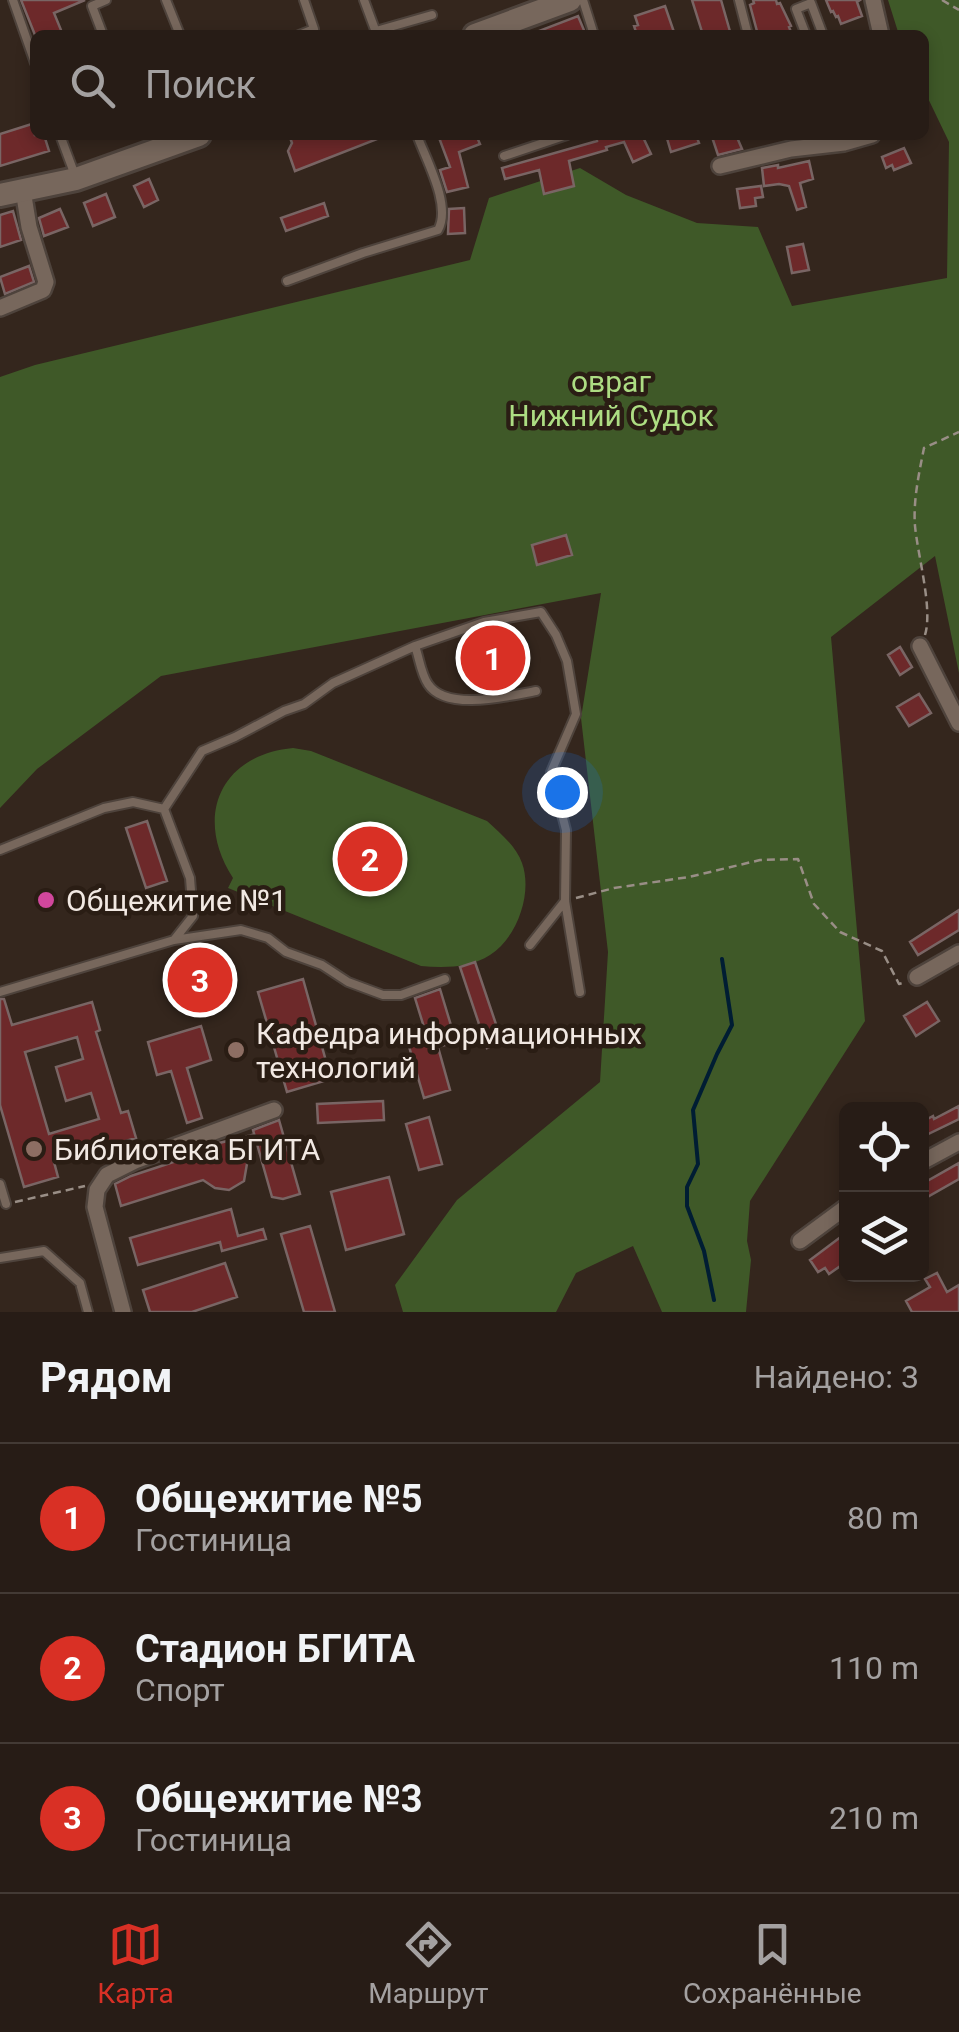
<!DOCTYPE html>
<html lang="ru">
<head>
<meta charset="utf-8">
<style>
  body { margin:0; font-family:Roboto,sans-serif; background:#332923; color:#f1f3f6 }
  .controls { position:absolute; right:30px; bottom:30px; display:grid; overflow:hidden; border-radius:15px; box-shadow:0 5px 15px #0003 }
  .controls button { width:90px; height:90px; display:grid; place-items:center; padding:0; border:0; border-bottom:2px solid #433a35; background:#271c16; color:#f1f3f6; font:50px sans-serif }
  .you { position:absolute; left:562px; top:792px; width:35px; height:35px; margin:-25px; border:8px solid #fff; border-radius:50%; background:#1a73e8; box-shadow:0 0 0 15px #1a73e833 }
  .badge { display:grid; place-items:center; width:65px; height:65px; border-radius:50%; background:#d93025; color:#fff; font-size:32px; font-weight:700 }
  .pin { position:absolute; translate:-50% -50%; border:5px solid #fff; box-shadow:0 2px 10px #0006 }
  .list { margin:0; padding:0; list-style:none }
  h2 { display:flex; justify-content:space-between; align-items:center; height:130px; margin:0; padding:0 40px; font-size:42px }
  h2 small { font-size:32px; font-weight:400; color:#a4a1a1 }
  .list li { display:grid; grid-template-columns:65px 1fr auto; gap:30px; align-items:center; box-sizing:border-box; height:150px; padding:0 40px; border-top:2px solid #433a35 }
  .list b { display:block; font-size:38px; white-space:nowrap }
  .list p { margin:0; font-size:32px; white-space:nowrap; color:#a4a1a1 }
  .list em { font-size:32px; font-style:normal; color:#a4a1a1 }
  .icon { flex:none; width:55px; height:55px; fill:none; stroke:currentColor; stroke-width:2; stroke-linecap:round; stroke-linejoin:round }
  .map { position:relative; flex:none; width:959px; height:1312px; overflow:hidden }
  .search { position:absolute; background:#271c16; box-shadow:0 5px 15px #0003; left:30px; right:30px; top:30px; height:110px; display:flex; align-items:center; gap:25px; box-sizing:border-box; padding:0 35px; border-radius:15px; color:#a4a1a1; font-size:38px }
  .sheet { height:580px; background:#271c16 }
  nav { display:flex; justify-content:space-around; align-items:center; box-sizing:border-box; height:140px; border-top:2px solid #433a35; background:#271c16; font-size:28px; color:#a4a1a1 }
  nav a { display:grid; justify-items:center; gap:5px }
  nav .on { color:#d93025 }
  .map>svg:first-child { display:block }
</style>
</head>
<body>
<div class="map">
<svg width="959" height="1312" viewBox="0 0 959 1312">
  <rect width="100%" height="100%" fill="#34261d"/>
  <path fill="#3f5928" d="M888,0h71v673l-24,-117 -104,81 34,384 -115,180 -3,40 4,19 -5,52h-84l-29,-66 -57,27 -20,39h-153l-8,-27 62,-85 143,-118 8,-130 -27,-234 20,-125 -440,83 -124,93 -37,39v-431l35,-12 435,-105 19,-62 91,-30 46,27 71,28 61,4 34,79 155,-28 2,-136 -25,-52v-55h-25z
    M293,748l18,3 176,70c13,12 29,25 35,42 11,30 -5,75 -32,92 -20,13 -46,13 -69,11l-193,-78 5,-10c-39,-60 -14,-123 60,-130z"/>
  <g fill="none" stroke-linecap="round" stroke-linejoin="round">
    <path stroke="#001d33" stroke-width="4" d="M714,1300l-10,-49 -17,-45v-19l11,-23 -5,-54 24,-56 15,-29 -10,-66"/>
  </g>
  <path fill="#6d292a" stroke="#796564" stroke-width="2.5" fill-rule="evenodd" d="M21,0h64l-31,13 9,22h-28z
    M692,0h29l10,35h-28z
    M753,0h23l1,4 3,-1 11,23 -2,1 2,5 -7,3h-26l-8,-30 4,-2z
    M826,0h34l-3,2 5,14 -21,8 -3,-8 -2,1 -3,-6 -2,1z
    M665,6l10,29h-38l-3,-9 4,-1 -3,-9z
    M578,16l8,19h-55v-1z
    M35,123v12h9l5,16 -49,15v-32z
    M289,135h96v1l-90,35 -7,-20 4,-8z
    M438,135h38l4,9 -21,8 9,35 -21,5 -7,-22 10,-3z
    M596,135h46l9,19 -18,8 -9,-20 -18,5 1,3 -38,11 5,25 -30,8 -5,-24 -34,9 -3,-11 95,-27z
    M666,135h30l3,8 -28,9z
    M718,135h18l6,14 -24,6 -6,-18z
    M904,148l7,15 -17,7 -2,-5 -6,3 -4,-11z
    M809,161l4,18 -13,4 6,24 -9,3 -8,-24 -10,-2 -15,2 -2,-18 16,-3v3z
    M149,179l9,21 -14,7 -10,-21z
    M761,186l2,11 -8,1 1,8 -16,2 -3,-19z
    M106,194l9,23 -22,9 -9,-23z
    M324,203l4,13 -42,15 -5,-13z
    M464,208l1,25 -17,1 1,-25z
    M60,209l8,18 -24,9 -5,-18z
    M13,211l8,29 -21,7v-32z
    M803,244l6,26 -17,3 -5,-26z
    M29,266l5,16 -29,12 -5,-17z
    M566,535l6,20 -35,10 -5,-20z
    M900,647l12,20 -12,8 -12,-20z
    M919,694l12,19 -22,13 -12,-19z
    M147,821l20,60 -21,7 -20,-60z
    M959,910v20l-41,25 -8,-13z
    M475,962l27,80 -15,6 -27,-81z
    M303,979l28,100 -44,13 -29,-100z
    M440,989l16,53 -18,5 12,43 -26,8 -16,-55 19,-6 -12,-39z
    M0,999h4l8,26 80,-23 8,28 -4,2 25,81 7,-2 8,27 -82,24 4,15 -34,10 -24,-82zM77,1037l6,22 -27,8 10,34 25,-8 8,26 -50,15 -24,-82z
    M927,1002l12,19 -23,15 -12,-20z
    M201,1026l10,34 -24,8 15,50 -15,5 -16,-52 -14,4 -9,-33z
    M383,1101l1,19 -66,3 -1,-19z
    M959,1106v13l-37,18v-15l11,-6 1,3z
    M429,1117l13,47 -23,6 -13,-46z
    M279,1120l21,74 -17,5 -11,-2 -19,-67z
    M252,1135l-8,46 -15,9 -14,-2 -12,-8 -82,26 -6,-22 16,-8 70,-23 -1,-4 15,-5z
    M959,1163v16l-37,21v-16z
    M389,1177l15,57 -58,16 -15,-58z
    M231,1209l7,27 25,-7 3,10 -44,12 -2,-9 -82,23 -8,-27z
    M310,1226l25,86h-31l-23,-78z
    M846,1233v29l-17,12 -4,-6 -7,4 -8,-12z
    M225,1263l12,34 -45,15h-42l-7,-22z
    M937,1273l10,19 12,-7v27h-47l-6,-11 24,-14 -5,-8z"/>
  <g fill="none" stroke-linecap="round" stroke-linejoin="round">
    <defs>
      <path id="lane" d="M13,0l22,63
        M166,0l14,35
        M364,0l13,35
        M583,0l11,35
        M739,0l9,35
        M376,31l56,-16
        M103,35l-11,-29 14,-6
        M299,35l15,-6 -10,-29
        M806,35l-10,-26 15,-6 12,32
        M60,135l16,43
        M504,156l63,-21
        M287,281l76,-28 75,-23c14,-24 -12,-70 -21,-95
        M415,646l69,-24 57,-10 15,23 11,26 9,53 -25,58 15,58 -1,71 15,91
        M164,809l38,-58 33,-14 49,-26 20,-7 29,-21 82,-37c4,11 6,28 13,38 18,28 81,12 108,7
        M0,850l104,-42 29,-6 31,7 26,69 3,38 -19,24 -174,52
        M174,940l67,-10 27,8 18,14 36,13 26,17 35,13h18l44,-16
        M530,945l35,-44
        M0,1184l6,20
        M0,1258l44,-7 36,32 8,29"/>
      <path id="street" d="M873,0l8,35
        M720,166l71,-17 53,-6 28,-8
        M0,308l43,-18 3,-8 -17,-55 -6,-37
        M920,646l39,77
        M917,977l42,-24
        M922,1162l37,-20
        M800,1241l46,-34
        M123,1312l-28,-105 2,-17 10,-15 28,-14 139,-51"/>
      <path id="secondary" d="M475,35l95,-35
        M0,195l76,-16 123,-44"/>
    </defs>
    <use href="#lane" stroke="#4e433c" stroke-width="12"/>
    <use href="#street" stroke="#4e433c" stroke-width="20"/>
    <use href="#secondary" stroke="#4e433c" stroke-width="28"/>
    <path stroke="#998e86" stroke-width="2.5" stroke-dasharray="8 5" stroke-linecap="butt" d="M942,0l17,10
      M925,635c8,-26 -7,-78 -10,-109 -2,-25 4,-53 9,-78l35,-16
      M576,898l38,-10 75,-11 71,-17 38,-1 16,45 26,28 42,19 17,33 7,-2
      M15,1202l70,-16"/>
    <use href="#lane" stroke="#77675c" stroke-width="8"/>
    <use href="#street" stroke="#77675c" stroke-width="15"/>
    <use href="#secondary" stroke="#77675c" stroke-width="22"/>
  </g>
  <circle fill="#d1479c" stroke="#2a1d14" stroke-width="4" cx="46" cy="900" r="10"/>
  <g fill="#8d6e63" stroke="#2a1d14" stroke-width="4">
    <circle cx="236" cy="1050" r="10"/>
    <circle cx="34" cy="1149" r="10"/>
  </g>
  <g text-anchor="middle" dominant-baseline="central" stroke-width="9" stroke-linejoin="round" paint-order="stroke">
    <g font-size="30" fill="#addd83" stroke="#2a1d14">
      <text x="611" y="381">овраг<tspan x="611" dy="34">Нижний Судок</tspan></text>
    </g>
    <g font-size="30" fill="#f1e8e2" stroke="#2a1d14" text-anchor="start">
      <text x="66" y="900">Общежитие №1</text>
      <text x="256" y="1033">Кафедра информационных<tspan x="256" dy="34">технологий</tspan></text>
      <text x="54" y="1149">Библиотека БГИТА</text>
    </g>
  </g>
</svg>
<div class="controls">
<button><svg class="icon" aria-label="locate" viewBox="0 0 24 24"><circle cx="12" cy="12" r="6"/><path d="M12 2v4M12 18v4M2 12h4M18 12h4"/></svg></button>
<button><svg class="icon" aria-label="layers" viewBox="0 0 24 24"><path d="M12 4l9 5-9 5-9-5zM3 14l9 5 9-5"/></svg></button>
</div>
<div class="you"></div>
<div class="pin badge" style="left:493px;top:658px">1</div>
<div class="pin badge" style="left:370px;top:859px">2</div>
<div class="pin badge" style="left:200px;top:980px">3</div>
<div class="search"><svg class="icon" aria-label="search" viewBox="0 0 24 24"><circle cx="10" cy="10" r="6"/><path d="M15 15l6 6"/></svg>Поиск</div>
</div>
<section class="sheet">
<h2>Рядом<small>Найдено: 3</small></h2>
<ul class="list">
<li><span class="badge">1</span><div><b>Общежитие №5</b><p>Гостиница</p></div><em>80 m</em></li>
<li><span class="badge">2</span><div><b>Стадион БГИТА</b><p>Спорт</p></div><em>110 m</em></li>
<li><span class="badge">3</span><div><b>Общежитие №3</b><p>Гостиница</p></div><em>210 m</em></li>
</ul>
</section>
<nav>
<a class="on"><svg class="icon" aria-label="map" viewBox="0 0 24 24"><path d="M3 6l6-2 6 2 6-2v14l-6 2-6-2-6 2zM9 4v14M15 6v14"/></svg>Карта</a>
<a><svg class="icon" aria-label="directions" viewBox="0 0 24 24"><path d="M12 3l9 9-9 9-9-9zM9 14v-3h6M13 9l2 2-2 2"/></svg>Маршрут</a>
<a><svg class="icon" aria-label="saved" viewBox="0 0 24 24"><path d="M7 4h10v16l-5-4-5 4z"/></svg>Сохранённые</a>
</nav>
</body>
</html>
